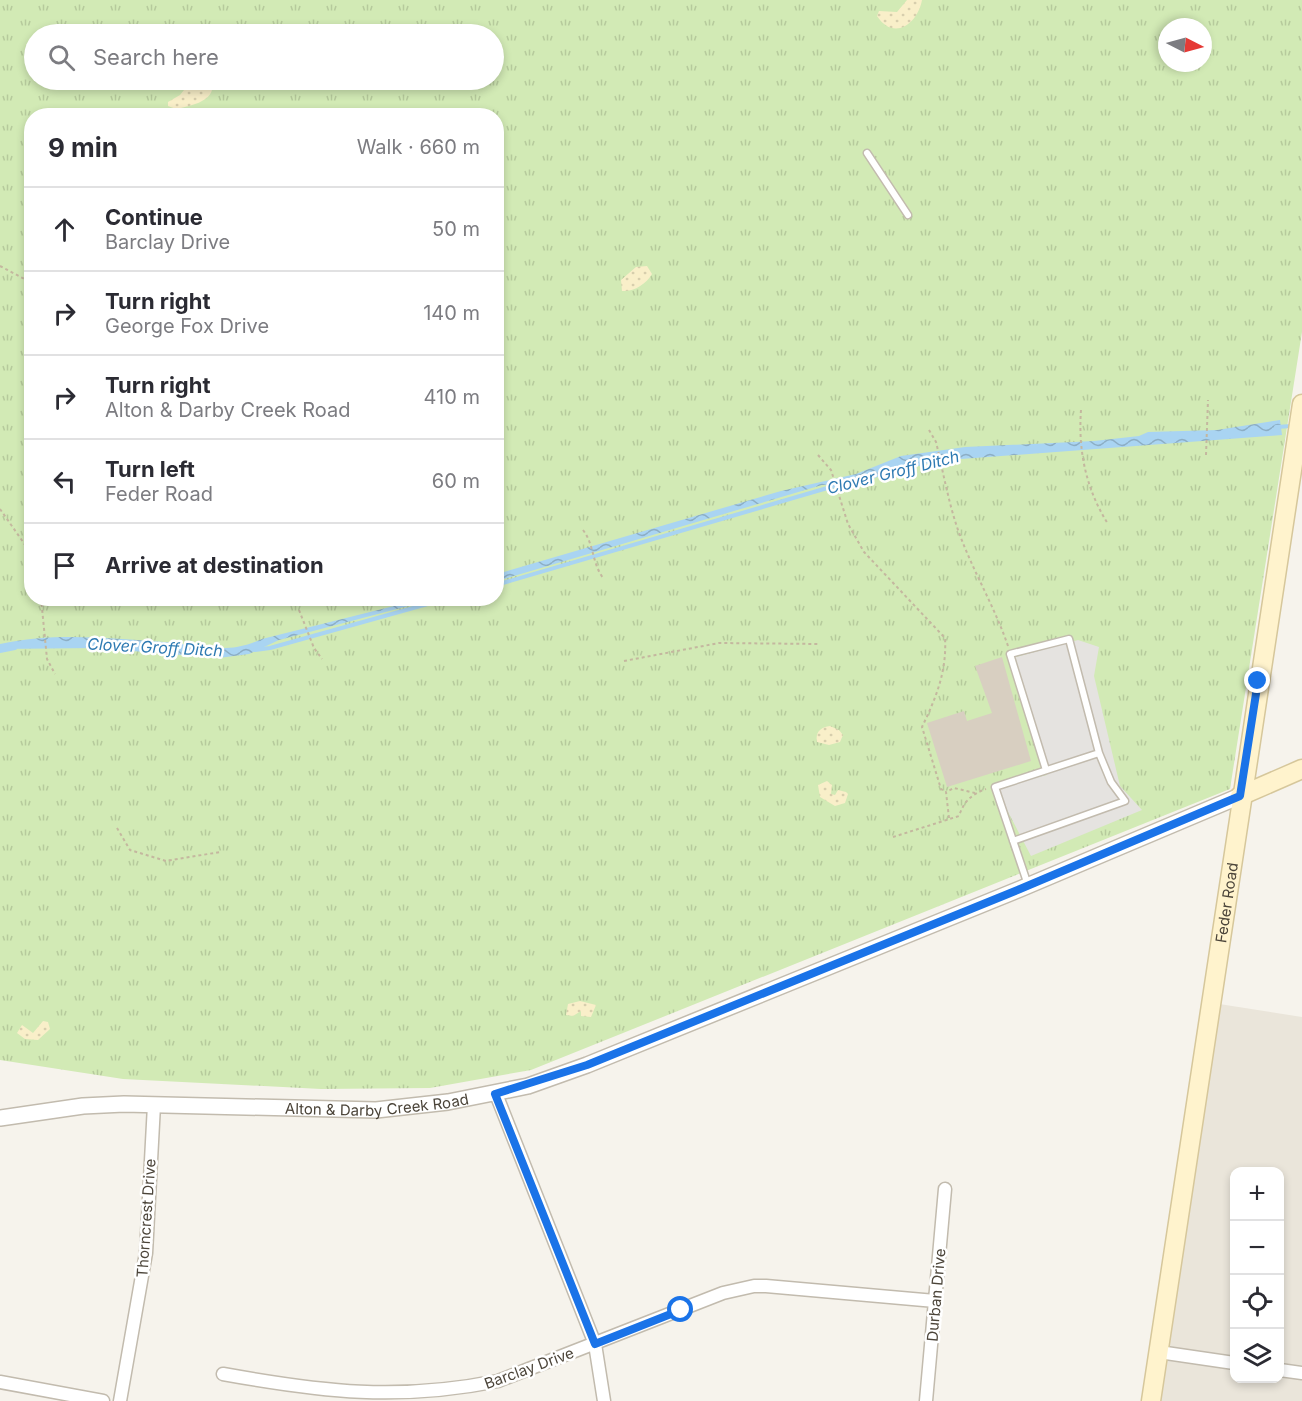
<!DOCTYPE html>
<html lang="en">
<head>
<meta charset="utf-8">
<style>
  body { margin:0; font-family:Inter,sans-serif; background:#f2f2f3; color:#2b2b33 }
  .controls { position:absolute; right:18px; bottom:18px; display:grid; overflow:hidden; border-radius:12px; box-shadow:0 3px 9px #0003 }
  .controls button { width:54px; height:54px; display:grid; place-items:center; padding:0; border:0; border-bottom:2px solid #e1e1e2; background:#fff; color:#2b2b33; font:30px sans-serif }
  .compass { position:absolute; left:1158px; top:18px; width:54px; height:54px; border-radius:50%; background:#fff; box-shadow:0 3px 9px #0003; rotate:96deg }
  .stop { position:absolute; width:18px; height:18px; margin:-14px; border:4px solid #1a73e8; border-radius:50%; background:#fff }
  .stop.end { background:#1a73e8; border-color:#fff; box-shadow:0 2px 6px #0008 }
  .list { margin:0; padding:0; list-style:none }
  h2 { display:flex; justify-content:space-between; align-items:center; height:78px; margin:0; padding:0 24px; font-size:26px }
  h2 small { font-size:20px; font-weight:400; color:#7c7c81 }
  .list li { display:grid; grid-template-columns:39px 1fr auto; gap:18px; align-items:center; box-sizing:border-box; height:84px; padding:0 24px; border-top:2px solid #e1e1e2 }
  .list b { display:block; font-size:22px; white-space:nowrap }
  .list p { margin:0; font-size:20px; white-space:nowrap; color:#7c7c81 }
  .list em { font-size:20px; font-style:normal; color:#7c7c81 }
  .icon { flex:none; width:33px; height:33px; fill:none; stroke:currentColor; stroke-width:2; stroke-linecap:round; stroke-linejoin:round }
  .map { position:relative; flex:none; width:1302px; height:1401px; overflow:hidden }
  .search { position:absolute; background:#fff; box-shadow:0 3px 9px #0003; left:24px; top:24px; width:480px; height:66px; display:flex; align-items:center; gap:15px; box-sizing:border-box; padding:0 21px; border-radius:33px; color:#7c7c81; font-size:22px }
  .panel { position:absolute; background:#fff; box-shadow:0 3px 9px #0003; left:24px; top:108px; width:480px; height:498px; border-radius:24px }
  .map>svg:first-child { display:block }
</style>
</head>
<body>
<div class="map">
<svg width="1302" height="1401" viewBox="0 0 1302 1401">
  <defs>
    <pattern id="grass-tufts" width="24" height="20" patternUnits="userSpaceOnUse" patternTransform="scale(1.5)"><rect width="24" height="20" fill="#d2eab5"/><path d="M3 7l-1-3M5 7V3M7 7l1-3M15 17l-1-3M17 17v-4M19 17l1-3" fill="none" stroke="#b6ca9c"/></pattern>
    <pattern id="sand-dots" width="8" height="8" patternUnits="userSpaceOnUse" patternTransform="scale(1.5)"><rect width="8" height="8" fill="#f9efc9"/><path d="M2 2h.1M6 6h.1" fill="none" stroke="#d7cead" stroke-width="1.8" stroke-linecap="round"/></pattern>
    <pattern id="water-waves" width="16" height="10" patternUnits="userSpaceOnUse" patternTransform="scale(1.5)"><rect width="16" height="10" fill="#a9d4f2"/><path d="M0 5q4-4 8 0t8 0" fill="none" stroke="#8caec5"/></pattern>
  </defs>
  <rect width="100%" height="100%" fill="#f6f3ec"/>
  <path fill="#eae5da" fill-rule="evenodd" d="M1213,1003l89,14v384h-151zM1234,1172h46v206h-46z"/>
  <path fill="url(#grass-tufts)" fill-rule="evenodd" d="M0,0h1302v332l-72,457 -699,281 -101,18 -109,1 -198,-10 -123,-19zM1167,27h36v36h-36zM34,34h460v46h-460zM32,116h464v482h-464z"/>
  <path fill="url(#sand-dots)" d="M907,0h15c-4,23 -28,42 -45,16l2,-5 18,1z
    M192,80h19c8,21 -21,26 -35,29l-8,-3v-4l12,-7z
    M647,266l5,8c-6,10 -18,18 -30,17l-1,-11 15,-13z
    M830,726l9,4 4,5 -3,7 -11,3 -12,-3c-2,-10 4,-15 13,-16z
    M827,781l5,4 -1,9 4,1 3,-5 8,2 2,2 -3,9 -10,3 -15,-9 -2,-12z
    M580,1001l16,4 -5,12 -10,-1v-5l-8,5 -7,-1 2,-11z
    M43,1021l5,1 2,7 -12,11 -13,-1 -8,-6 5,-8 11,8z"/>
  <path fill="#e5e3e0" d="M1078,640l21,7 -5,29 26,110 22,24 -111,46 -36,-69 52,-12 -35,-117z"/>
  <path fill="url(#water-waves)" d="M1280,420l2,15 -374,28 -46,21 -40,1 -325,96v-7l284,-83 75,-17 45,-18 64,-9 129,-6 45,-5 9,-4 69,-2z
    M422,599h13l-156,41 -30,14 -30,4 -124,-10 -95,1v-5c54,-12 109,-6 164,-2 38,3 61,14 98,-3z"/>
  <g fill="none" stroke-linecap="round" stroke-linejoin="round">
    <path stroke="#a9d4f2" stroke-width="4" d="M1276,427l16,-1
      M886,472l48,-12
      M496,585l345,-101
      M255,650l15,-2 179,-50
      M0,651l15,-3"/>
  </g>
  <path fill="#d8cfc1" d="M1002,657l29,104 -84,26 -20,-64 37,-12 3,10 25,-8 -17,-47z"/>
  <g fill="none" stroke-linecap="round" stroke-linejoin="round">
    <defs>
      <path id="service" d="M867,153l41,62
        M1046,770l-36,-116 59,-15 30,114
        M1013,841l112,-40 -14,-19 -12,-29 -104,34 33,98"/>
      <path id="minor" d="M496,1094l99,250 9,57
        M1159,1352l75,11
        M1280,1370l22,3
        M223,1374c100,18 175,27 275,7l225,-88 31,-7h12l169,15
        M0,1382l103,19
        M120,1401l26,-148 8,-148
        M926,1401l19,-212"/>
      <g id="tertiary">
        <path id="s1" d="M0,1118l83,-12 41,-2 252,6 72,-8 80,-16 59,-21 433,-176 220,-93"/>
      </g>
      <g id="secondary">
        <path d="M1240,796l62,-27"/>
        <path id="s2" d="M1151,1401c52,-332 98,-665 151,-997"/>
      </g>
    </defs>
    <use href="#service" stroke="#c2bbae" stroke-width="9"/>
    <use href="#minor" stroke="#c2bbae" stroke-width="15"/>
    <use href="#tertiary" stroke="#c2bbae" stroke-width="18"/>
    <use href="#secondary" stroke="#d6c79b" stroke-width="21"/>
    <path stroke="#c4b79f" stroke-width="2" stroke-dasharray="3 3" stroke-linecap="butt" d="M0,266l32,17
      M496,332l3,11 -3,11
      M1081,410c-3,41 5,79 27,114
      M929,430l7,12c7,29 12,58 21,85 14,41 37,78 51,119
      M818,455l13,15 17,54 16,28 81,86c2,33 -9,60 -23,89l19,62 5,3
      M1206,455l2,-55
      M0,509l28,40 4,12
      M583,530c11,14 9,33 20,48
      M41,598l6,61 8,15
      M299,610l15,38 8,11
      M624,661l95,-18 101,1
      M949,818l-3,-26 8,-4 21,5
      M117,828l13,22 36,11 54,-9
      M893,837l66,-21c5,-15 13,-22 27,-27"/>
    <use href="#service" stroke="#fff" stroke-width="6"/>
    <use href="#minor" stroke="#fff" stroke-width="12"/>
    <use href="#tertiary" stroke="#fff" stroke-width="15"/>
    <use href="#secondary" stroke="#fff3cd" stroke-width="18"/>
  </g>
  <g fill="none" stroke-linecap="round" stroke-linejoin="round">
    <path stroke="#1a73e8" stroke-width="8" d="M681,1310l-86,34 -100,-250 92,-29 433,-176 220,-93 18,-115"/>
  </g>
  <g text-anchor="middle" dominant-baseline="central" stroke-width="5" stroke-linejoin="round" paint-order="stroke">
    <g font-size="15" fill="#4b4439" stroke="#fff">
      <text stroke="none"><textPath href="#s2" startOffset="504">Feder Road</textPath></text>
      <text stroke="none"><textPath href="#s1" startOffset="378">Alton &amp; Darby Creek Road</textPath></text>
      <text transform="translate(146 1218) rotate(-86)">Thorncrest Drive</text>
      <text transform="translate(936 1295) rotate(-85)">Durban Drive</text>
      <text transform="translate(529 1368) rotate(-20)">Barclay Drive</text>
    </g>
    <g font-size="16" font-style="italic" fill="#2e7ab2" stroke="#fff">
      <text transform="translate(893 472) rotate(-14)">Clover Groff Ditch</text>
      <text transform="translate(155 647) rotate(3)">Clover Groff Ditch</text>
    </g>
  </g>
</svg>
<div class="controls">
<button>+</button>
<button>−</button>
<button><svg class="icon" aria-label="locate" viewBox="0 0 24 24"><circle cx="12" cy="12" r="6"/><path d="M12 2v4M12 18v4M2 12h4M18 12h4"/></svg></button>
<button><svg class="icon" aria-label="layers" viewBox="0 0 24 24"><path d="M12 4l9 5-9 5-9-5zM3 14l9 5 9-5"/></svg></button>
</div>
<svg class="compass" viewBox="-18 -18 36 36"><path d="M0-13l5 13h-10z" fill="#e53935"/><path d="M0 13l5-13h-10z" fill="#7c7c81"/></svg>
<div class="stop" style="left:681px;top:1310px"></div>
<div class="stop end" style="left:1258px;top:681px"></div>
<div class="search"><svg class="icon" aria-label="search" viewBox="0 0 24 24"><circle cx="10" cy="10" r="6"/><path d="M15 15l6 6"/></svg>Search here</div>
<section class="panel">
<h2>9 min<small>Walk · 660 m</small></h2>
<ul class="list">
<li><svg class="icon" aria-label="ahead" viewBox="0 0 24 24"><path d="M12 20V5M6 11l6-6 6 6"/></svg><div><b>Continue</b><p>Barclay Drive</p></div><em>50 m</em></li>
<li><svg class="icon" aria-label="right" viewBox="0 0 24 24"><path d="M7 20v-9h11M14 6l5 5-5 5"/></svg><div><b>Turn right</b><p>George Fox Drive</p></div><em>140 m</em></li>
<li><svg class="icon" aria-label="right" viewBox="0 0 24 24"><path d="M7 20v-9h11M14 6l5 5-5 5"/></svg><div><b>Turn right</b><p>Alton &amp; Darby Creek Road</p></div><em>410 m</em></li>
<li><svg class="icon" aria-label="left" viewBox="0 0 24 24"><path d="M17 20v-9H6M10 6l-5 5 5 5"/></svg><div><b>Turn left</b><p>Feder Road</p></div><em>60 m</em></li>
<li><svg class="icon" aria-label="arrive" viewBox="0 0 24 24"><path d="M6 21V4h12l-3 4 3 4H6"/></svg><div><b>Arrive at destination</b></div></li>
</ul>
</section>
</div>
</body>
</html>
